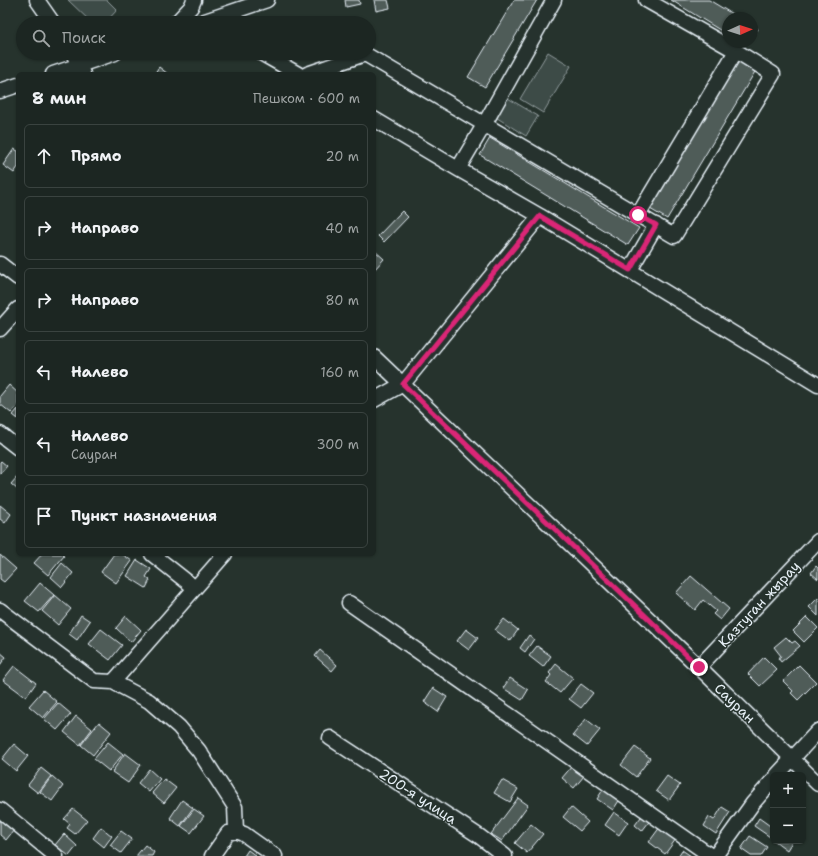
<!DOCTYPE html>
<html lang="ru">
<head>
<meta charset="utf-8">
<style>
  body { margin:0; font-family:"Shantell Sans",sans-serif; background:#252e2a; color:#f1f3f6 }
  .controls { position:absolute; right:12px; bottom:12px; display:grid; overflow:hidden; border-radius:6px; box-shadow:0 1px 3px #0004 }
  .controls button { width:36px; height:36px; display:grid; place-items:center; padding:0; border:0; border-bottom:1px solid #3a4340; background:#1c2622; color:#f1f3f6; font:20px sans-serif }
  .compass { position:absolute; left:722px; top:12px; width:36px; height:36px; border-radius:50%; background:#1c2622; box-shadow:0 1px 3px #0004; rotate:87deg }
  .stop { position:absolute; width:12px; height:12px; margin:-9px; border:3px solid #db2777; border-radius:50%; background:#fff }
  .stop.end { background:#db2777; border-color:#fff; box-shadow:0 1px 4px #0008 }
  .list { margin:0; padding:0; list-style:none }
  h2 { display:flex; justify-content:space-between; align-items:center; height:52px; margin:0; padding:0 16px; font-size:17px }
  h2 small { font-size:13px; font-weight:400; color:#a0a5a5 }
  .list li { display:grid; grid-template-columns:26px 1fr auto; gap:12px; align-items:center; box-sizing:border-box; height:64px; margin:0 8px 8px; padding:0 8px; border:1px solid #3a4340; border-radius:6px }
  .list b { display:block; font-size:15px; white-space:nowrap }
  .list p { margin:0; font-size:13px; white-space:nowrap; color:#a0a5a5 }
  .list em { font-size:13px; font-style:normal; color:#a0a5a5 }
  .icon { flex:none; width:22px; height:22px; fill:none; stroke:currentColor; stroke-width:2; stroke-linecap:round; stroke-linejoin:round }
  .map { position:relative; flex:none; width:818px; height:856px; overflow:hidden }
  .search { position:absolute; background:#1c2622; box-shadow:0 1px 3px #0004; left:16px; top:16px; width:360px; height:44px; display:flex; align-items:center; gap:10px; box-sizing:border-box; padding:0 14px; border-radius:22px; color:#a0a5a5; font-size:15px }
  .panel { position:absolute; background:#1c2622; box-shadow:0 1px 3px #0004; left:16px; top:72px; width:360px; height:484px; border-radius:6px }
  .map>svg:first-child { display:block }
</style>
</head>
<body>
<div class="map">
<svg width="818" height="856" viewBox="0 0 818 856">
  <rect width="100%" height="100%" fill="#26332d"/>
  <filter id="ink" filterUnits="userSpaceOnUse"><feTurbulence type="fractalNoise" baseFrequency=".025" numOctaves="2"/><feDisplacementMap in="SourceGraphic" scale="8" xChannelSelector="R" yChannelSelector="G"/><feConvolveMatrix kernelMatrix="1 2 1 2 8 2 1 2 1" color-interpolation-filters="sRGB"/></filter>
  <g filter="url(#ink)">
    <path fill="#3e4b47" stroke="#939ea0" d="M68,0h39l10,10 -12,13h-13z
      M548,52l23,14 -28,47 -23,-14z
      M506,97l32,19 -12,20 -32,-20z"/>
    <path fill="#505c59" stroke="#e8f1f8" d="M345,0h14l1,4 -14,3z
      M374,0h14l2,8 -14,3z
      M514,0h23l-52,87 -17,-10z
      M671,0h38l30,18h-11v17z
      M752,26l6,3 -6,10z
      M739,60l17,10 -89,149 -17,-10z
      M159,67l9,7h-14z
      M490,138l149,90 -11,17 -148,-90z
      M14,149l4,2v16l-4,6 -11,-8z
      M402,211l6,6 -24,25 -6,-6z
      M374,250l10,9 -10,11z
      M9,385l9,8v12l-7,8 -11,-9v-8z
      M18,409v10l-5,-4z
      M1,461l6,5 -7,8v-12z
      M18,476v14l-7,-6z
      M0,505l11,9 -6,9 -5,-4z
      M42,554h20l2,2 -16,19 -14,-12z
      M114,554h8l10,7 -16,22 -15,-11z
      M0,555l16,14 -12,13 -4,-3z
      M137,560l14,9 -5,8 4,3 -4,8 -19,-12z
      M62,563l11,10 -11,14 -11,-10z
      M816,566l2,2v11l-7,-6z
      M691,576l38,33 -9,11 -7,-6 3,-3 -13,-11 -8,10 -19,-17z
      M40,583l14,12 -15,17 -14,-11z
      M55,595l16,14 -13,16 -16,-14z
      M818,598v18l-9,-9z
      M81,615l9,6 -13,19 -8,-6z
      M126,616l15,14 -10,12 -15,-14z
      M807,617l11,11 -14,14 -11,-11z
      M504,619l14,11 -8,11 -15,-11z
      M101,629l21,16 -12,15 -21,-16z
      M466,629l12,9 -9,12 -12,-9z
      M529,635l5,4 -9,13 -5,-4z
      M786,637l6,6 3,-2 5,5 -19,16 -3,-4 3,-2 -7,-9z
      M537,646l14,10 -8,11 -14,-11z
      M320,650l17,15 -5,6 -17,-15z
      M0,652l6,5 -6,8z
      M764,657l13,13 -17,16 -12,-12z
      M556,664l17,14 -13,15 -14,-11 5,-7 -2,-2z
      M799,665l17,17 -18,18 -7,-7 2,-2 -10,-10z
      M14,666l22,17 -10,14 -23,-17z
      M510,678l18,12 -6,10 -19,-12z
      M581,684l12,9 -12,15 -12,-9z
      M433,688l14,9 -9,15 -14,-10z
      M43,690l14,12 -14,16 -14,-12z
      M58,703l13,11 -14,16 -13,-11z
      M76,716l16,13 -12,16 -16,-13z
      M586,719l14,11 -13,16 -14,-11z
      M99,722l12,10 -18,23 -12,-10z
      M108,742l15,12 -14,17 -15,-12z
      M14,744l14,12 -12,15 -14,-12z
      M635,747l15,11 -14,19 -15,-12z
      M125,753l16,12 -13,18 -16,-11z
      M572,766l12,10 -10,12 -12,-10z
      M41,768l10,8 -13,17 -10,-8z
      M149,769l11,10 -11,13 -11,-9z
      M52,776l11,10 -11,15 -12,-9z
      M667,776l13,9 -11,15 -13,-9z
      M164,779l12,9 -12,15 -12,-10z
      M502,780l16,9 -8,13 -16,-9z
      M606,785l16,11 -9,14 -16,-11z
      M518,798l10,7 -26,36 -11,-7z
      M182,800l11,8 -13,18 -10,-8z
      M571,807l17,15 -8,9 -17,-14z
      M722,807l8,5 -14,22 -12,-8 5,-9 5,3z
      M73,809l14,11 -12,14 -8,-6 3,-4 -6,-5z
      M194,809l10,7 -13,17 -10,-7z
      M614,812l14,10 -9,13 -14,-10z
      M644,813l8,5 -10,13 -7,-6z
      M0,818l14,12 -8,10 -6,-5z
      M759,818l14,10v11l-19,-13z
      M531,824l12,10 -16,19 -12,-10z
      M101,827l11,9 -8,11 -11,-9z
      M660,827l16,12 -11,15 -16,-12z
      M121,831l11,8 -11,14 -11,-8z
      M64,834l13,12 -8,10 -14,-11z
      M750,836l17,11 -6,9h-10l-10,-7z
      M775,841h15l2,1 -5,8z
      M145,845l9,7 -2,4h-16z
      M248,850l8,6h-12z
      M682,850l9,6h-13z"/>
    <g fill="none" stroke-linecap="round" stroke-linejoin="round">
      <defs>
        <path id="minor" d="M37,0l16,23
          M176,23l15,-16 3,-7
          M199,23l68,-23
          M73,53l10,21
          M261,53l37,21
          M53,74l62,-21
          M307,74l58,-20 273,161 98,-164 -90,-51
          M0,91l18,-6
          M374,119l84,50 82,47 278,169
          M458,169l26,-44 70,-125
          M638,215l36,21 99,-162 -37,-23
          M0,264l18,14
          M630,270l26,-45
          M0,329l18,-20
          M374,357l325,310 119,117
          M374,400l29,-16 137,-168
          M0,434l18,14
          M152,554l43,34
          M349,603l362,253
          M0,610l94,71 19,1 36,19 30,26 20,24 36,56 1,24 8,3 31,22
          M699,667l119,-126
          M113,682l112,-128
          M330,738l149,98 26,20
          M777,775l41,-44
          M0,810l56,46
          M212,856l16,-23 8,-2
          M715,856l38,-53 20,-23"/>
      </defs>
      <use href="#minor" stroke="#e8f1f8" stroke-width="17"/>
      <use href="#minor" stroke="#26332d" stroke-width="14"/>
    </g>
  </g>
  <g fill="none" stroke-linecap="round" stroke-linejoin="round" filter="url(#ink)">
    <path stroke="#db2777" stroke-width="5" d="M638,215l18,10 -26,45 -90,-54 -137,168 296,283"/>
  </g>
  <g text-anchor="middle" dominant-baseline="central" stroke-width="3" stroke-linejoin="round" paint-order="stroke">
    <g font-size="14" fill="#e8f1f8" stroke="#26332d">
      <text transform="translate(759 604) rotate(-47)">Казтуган жырау</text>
      <text transform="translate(735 703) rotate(44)">Сауран</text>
      <text transform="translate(418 796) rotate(33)">200-я улица</text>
    </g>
  </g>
</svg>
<div class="controls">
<button>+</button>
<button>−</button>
</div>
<svg class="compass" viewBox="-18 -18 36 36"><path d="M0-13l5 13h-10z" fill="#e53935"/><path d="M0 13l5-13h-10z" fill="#a0a5a5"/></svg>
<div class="stop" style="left:638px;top:215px"></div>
<div class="stop end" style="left:699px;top:667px"></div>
<div class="search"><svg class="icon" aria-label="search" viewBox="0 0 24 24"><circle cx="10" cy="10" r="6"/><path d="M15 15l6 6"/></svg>Поиск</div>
<section class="panel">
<h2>8 мин<small>Пешком · 600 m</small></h2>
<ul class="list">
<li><svg class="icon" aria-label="ahead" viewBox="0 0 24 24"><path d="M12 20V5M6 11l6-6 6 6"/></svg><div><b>Прямо</b></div><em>20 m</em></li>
<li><svg class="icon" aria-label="right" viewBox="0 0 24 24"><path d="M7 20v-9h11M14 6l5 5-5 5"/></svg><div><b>Направо</b></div><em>40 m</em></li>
<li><svg class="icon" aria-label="right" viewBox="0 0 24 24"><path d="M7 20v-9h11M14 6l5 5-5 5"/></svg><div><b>Направо</b></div><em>80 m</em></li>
<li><svg class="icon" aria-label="left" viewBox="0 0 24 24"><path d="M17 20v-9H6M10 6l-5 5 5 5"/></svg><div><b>Налево</b></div><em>160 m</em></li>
<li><svg class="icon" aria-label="left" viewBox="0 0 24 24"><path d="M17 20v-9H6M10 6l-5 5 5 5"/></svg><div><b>Налево</b><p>Сауран</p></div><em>300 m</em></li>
<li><svg class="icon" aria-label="arrive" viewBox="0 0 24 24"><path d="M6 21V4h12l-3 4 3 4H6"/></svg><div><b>Пункт назначения</b></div></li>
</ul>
</section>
</div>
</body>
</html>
